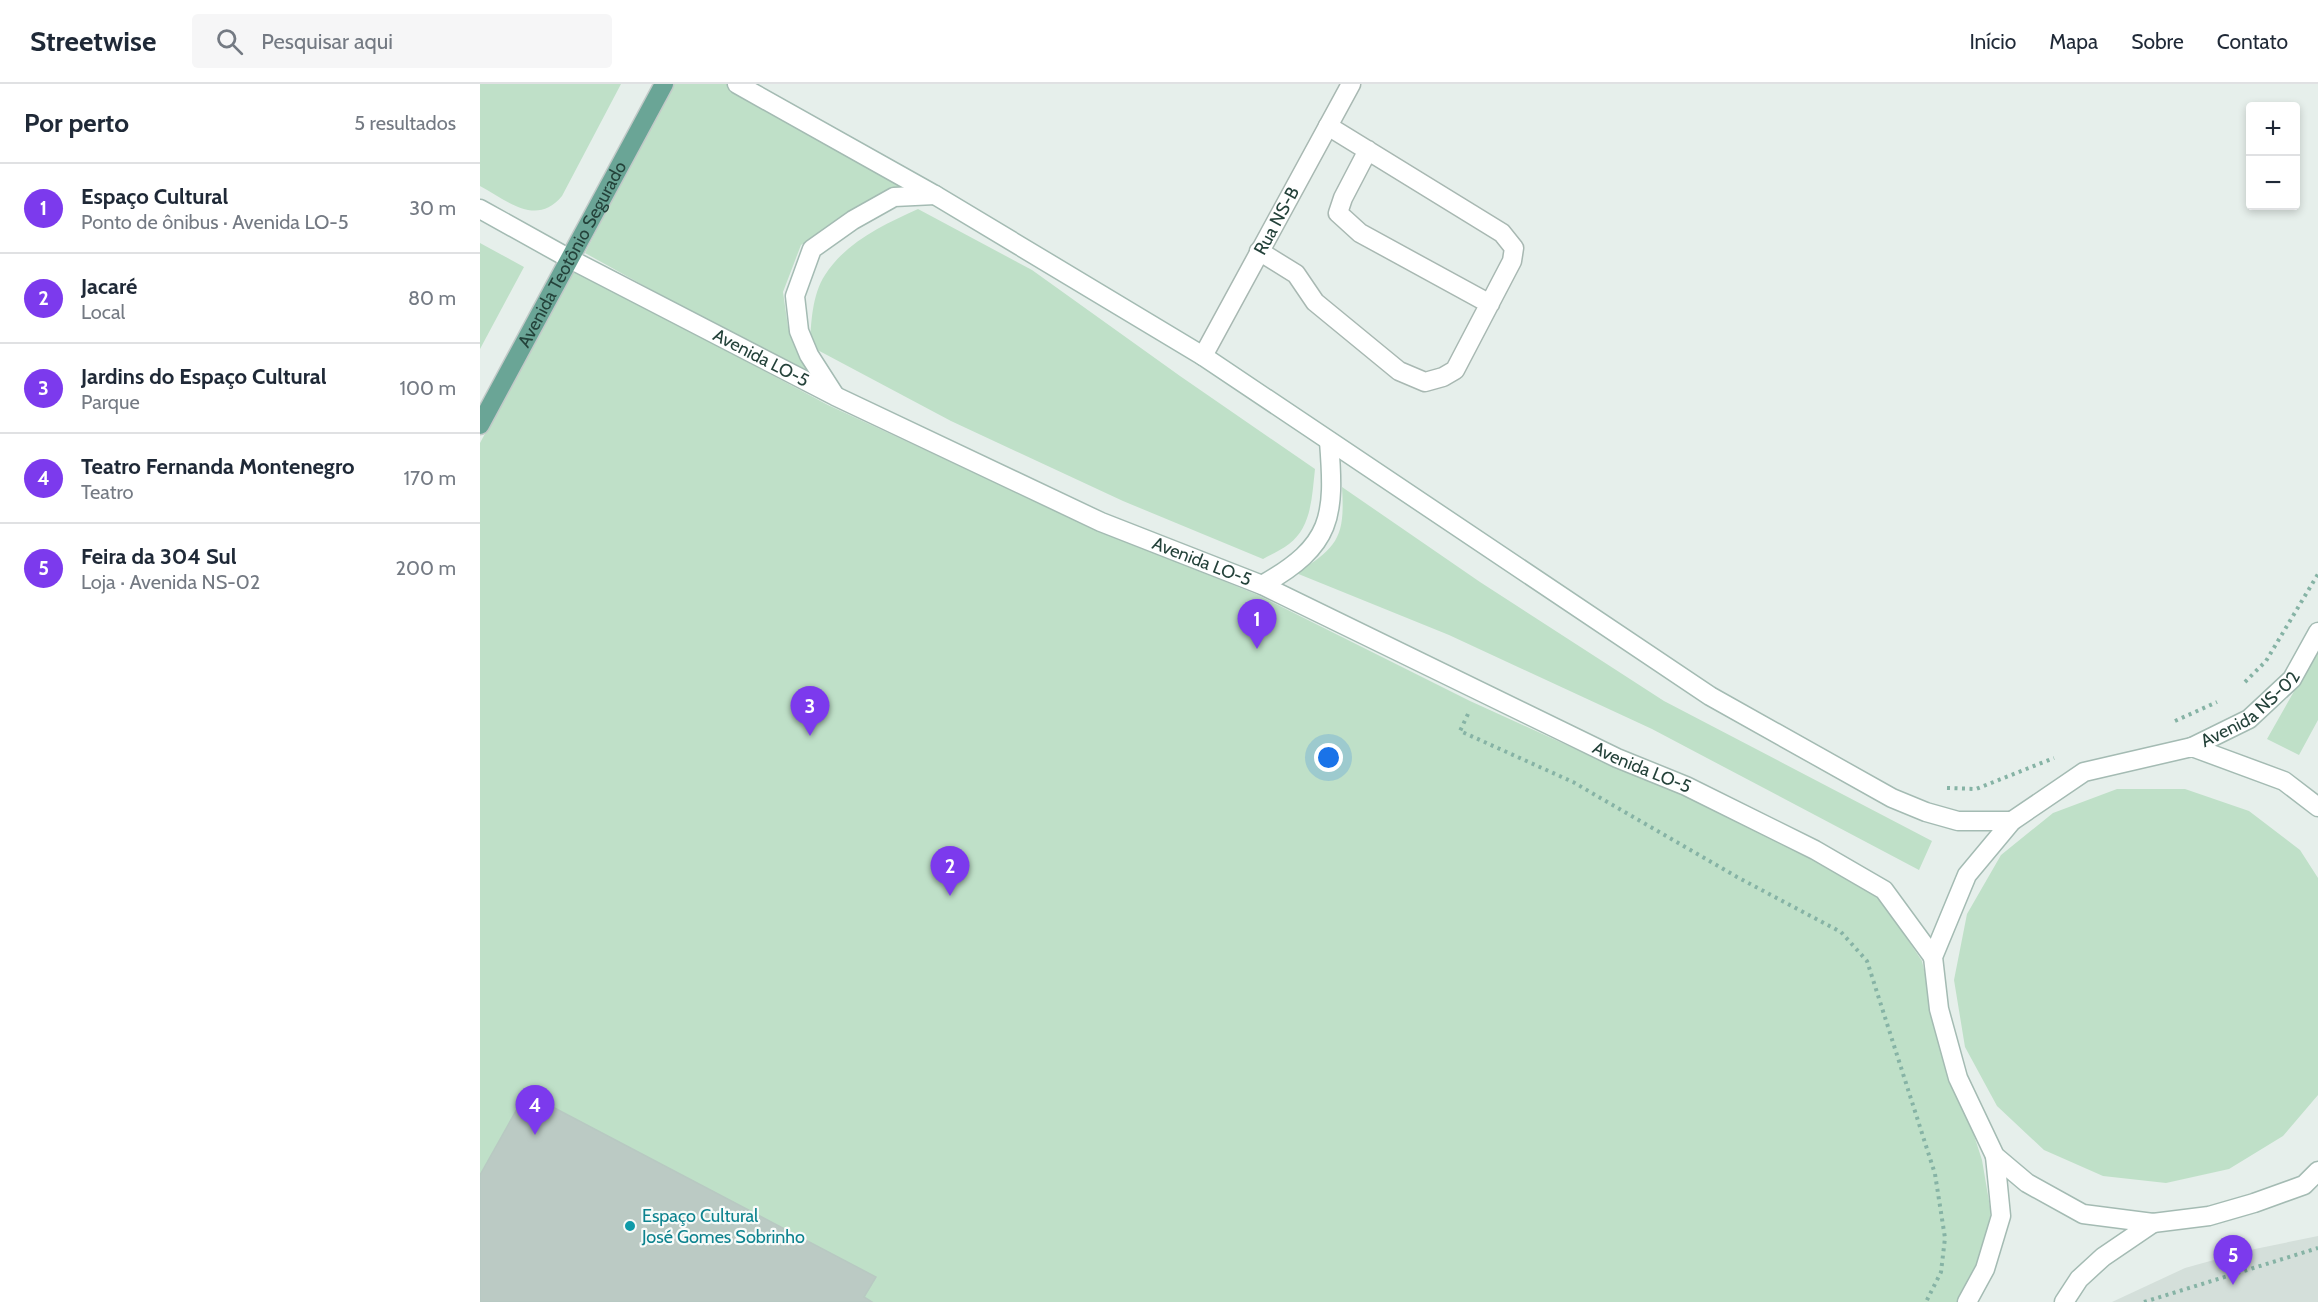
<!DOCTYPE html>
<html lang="pt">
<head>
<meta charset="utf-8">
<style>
  body { margin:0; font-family:Cabin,sans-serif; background:#f6f6f7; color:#1f2937 }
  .controls { position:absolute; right:18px; top:18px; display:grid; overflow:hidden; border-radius:6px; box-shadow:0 3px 9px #0003 }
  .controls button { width:54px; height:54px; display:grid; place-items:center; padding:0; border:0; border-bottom:2px solid #e0e1e3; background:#fff; color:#1f2937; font:30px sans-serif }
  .you { position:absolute; left:849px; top:674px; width:21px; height:21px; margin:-15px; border:4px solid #fff; border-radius:50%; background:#1a73e8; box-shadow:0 0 0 9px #1a73e833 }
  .badge { display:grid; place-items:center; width:39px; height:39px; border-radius:50%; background:#7c3aed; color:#fff; font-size:20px; font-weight:700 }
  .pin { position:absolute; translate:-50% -50px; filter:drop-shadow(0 2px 3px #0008) }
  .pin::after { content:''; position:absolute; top:32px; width:21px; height:18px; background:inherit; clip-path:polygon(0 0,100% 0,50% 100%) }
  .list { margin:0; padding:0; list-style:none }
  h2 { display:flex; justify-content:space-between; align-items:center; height:78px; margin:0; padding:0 24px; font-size:26px }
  h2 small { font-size:20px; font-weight:400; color:#747a83 }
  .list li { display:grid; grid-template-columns:39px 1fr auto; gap:18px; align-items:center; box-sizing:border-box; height:90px; padding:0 24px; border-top:2px solid #e0e1e3 }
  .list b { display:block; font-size:22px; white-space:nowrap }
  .list p { margin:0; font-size:20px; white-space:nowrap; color:#747a83 }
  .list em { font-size:20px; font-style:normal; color:#747a83 }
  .icon { flex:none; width:33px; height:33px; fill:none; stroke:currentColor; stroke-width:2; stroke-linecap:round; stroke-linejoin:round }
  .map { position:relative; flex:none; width:1838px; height:1218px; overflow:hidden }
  header { display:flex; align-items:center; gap:36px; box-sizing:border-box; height:84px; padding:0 30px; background:#fff; border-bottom:2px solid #e0e1e3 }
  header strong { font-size:28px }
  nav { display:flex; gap:33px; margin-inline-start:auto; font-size:21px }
  .search { width:420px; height:54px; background:#f6f6f7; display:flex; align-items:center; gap:15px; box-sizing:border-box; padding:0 21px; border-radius:6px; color:#747a83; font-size:22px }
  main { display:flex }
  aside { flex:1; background:#fff }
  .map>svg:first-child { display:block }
</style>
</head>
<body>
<header>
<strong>Streetwise</strong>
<div class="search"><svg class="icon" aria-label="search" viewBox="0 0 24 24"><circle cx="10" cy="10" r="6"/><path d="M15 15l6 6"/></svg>Pesquisar aqui</div>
<nav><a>Início</a><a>Mapa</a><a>Sobre</a><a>Contato</a></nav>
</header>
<main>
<aside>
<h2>Por perto<small>5 resultados</small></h2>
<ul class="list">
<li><span class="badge">1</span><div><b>Espaço Cultural</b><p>Ponto de ônibus · Avenida LO-5</p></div><em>30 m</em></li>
<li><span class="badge">2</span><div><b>Jacaré</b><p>Local</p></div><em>80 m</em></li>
<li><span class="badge">3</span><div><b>Jardins do Espaço Cultural</b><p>Parque</p></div><em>100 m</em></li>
<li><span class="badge">4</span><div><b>Teatro Fernanda Montenegro</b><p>Teatro</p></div><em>170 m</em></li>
<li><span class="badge">5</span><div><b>Feira da 304 Sul</b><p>Loja · Avenida NS-02</p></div><em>200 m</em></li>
</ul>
</aside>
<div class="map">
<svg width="1838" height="1218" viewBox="0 0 1838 1218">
  <rect width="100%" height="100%" fill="#e6efeb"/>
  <path fill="#d4dfda" d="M1838,1152v66h-206l73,-34 65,-18z"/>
  <path fill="#bfe0c8" d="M0,0h141l-59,112c-26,31 -54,5 -82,-10z
    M190,0h61l193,107 -41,2 -41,23 -41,29 -18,47 5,35 35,58 -238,-132z
    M438,125l114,61 148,106 135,93c-3,26 -3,58 -26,75 -8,6 -17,10 -26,15l-140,-58 -172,-80 -141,-75c1,-23 2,-51 15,-71 21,-33 58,-50 93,-66z
    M0,159l44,24 -44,82z
    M93,185l255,136 270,125 160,65 212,106 147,67 69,28 125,60 67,39 44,66 12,51 48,148 9,53 -13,54 -19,35h-1479v-859z
    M862,403l138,95 184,119 268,140 -13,29 -267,-141 -203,-94 -153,-62c43,-26 49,-37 46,-86z
    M1838,565v71l-19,35 -32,-16z
    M1637,705h68l64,22 51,39 18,28v217l-35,41 -54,33 -63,14 -63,-7 -59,-26 -47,-44 -32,-59 -11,-67 13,-66 34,-59 52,-42z"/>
  <path fill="#bbcac4" stroke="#b8c9c2" stroke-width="1.5" d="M46,1009l350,184 -12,20 8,5h-392v-127z"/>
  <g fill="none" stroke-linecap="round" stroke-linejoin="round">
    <defs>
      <path id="lane" d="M888,66l-25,48 -5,15 22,20 130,71
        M779,167l37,23 19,28 84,69 26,11 18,-5 12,-7 57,-109 2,-13 -12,-15 -174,-107"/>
      <g id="street">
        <path id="s1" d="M723,272l148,-272"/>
      </g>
      <g id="secondary">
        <path d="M257,0l198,111 268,161 507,340 182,102 34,14 32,9h54"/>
        <path id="s2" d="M0,125l90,50 265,137 266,126 161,63 355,173 69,28 129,64 69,40 49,67"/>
        <path d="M354,310l-25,-39 -10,-24 -4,-35 17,-47 41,-29 41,-23 41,-2"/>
        <path d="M782,501c71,-40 73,-68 67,-144"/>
        <path id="s3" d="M1712,663l57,-28 43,-40 26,-47"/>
        <path d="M1838,723l-34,-26 -92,-34 -108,25 -72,49 -45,54 -34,82 6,52 19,69 37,78 32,27 56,31 70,9 56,-7 45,-13 50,-18 14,-14"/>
        <path d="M1487,1218l18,-33 16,-53 -6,-60"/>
        <path d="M1584,1218l15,-23 24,-22 50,-34"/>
      </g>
      <g id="primary">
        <path id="s4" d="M0,341l184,-341"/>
      </g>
    </defs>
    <use href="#lane" stroke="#a8b8b2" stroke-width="21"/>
    <use href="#street" stroke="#a8b8b2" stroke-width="21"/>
    <use href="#secondary" stroke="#a4bbb3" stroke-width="21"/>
    <use href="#primary" stroke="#c2cac8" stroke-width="21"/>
    <path stroke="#86b3a5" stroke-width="4" stroke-dasharray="3 4.5" stroke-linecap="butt" d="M1765,598l21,-21 52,-87
      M988,630l-8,17 113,51 164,95 104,55 26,29 68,213 10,64 -4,34 -15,30
      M1695,637l42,-19
      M1467,704l29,1 78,-31
      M1664,1218l174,-54"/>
    <use href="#lane" stroke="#fff" stroke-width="18"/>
    <use href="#street" stroke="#fff" stroke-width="18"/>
    <use href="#secondary" stroke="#fff" stroke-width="18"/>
    <use href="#primary" stroke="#6aa596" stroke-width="18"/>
  </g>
  <circle fill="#0f9aa8" stroke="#f7fbf9" stroke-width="2" cx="150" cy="1142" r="6"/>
  <g text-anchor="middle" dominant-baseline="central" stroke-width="4.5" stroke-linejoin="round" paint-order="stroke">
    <g font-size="18" fill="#24423a" stroke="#f7fbf9">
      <text stroke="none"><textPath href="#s1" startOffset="154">Rua NS-B</textPath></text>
      <text stroke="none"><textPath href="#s4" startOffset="194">Avenida Teotônio Segurado</textPath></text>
      <text stroke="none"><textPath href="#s2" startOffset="318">Avenida LO-5</textPath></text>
      <text stroke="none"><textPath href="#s2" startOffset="804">Avenida LO-5</textPath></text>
      <text stroke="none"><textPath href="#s3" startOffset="70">Avenida NS-02</textPath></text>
      <text stroke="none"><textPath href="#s2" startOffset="1290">Avenida LO-5</textPath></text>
    </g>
    <g font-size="18" fill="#0d838f" stroke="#f7fbf9" text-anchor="start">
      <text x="162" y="1132">Espaço Cultural<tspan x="162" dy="21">José Gomes Sobrinho</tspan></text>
    </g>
  </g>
</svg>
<div class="controls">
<button>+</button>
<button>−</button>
</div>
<div class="you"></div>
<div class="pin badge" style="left:777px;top:565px">1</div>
<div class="pin badge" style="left:470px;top:812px">2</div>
<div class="pin badge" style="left:330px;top:652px">3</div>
<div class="pin badge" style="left:55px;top:1051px">4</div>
<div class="pin badge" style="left:1753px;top:1201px">5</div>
</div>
</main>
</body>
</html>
